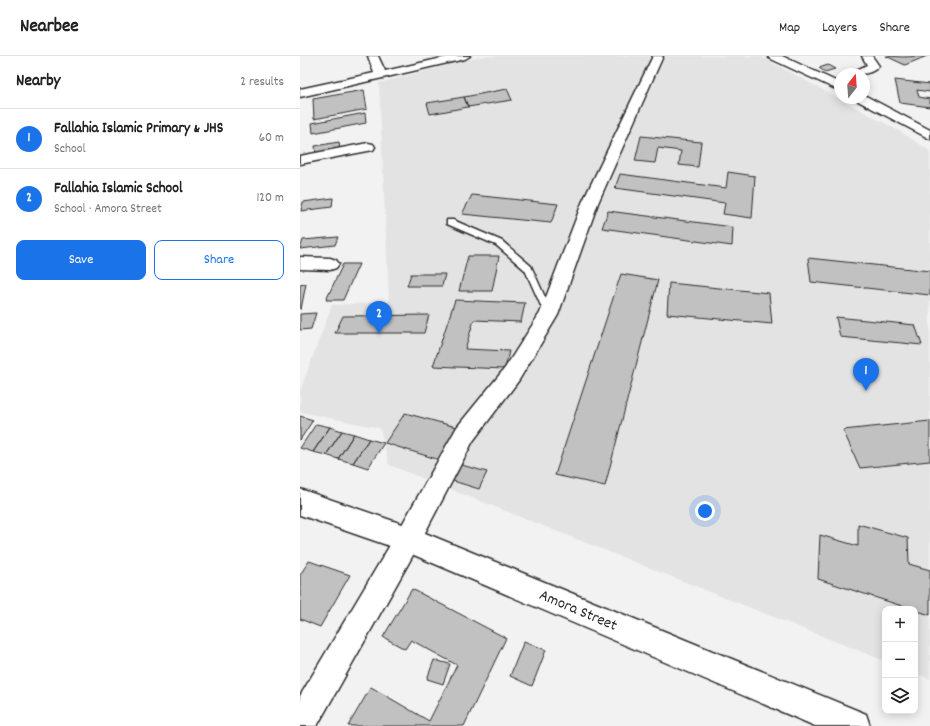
<!DOCTYPE html>
<html lang="en">
<head>
<meta charset="utf-8">
<style>
  body { margin:0; font-family:Dekko,sans-serif; background:#f2f2f2; color:#222 }
  .controls { position:absolute; right:12px; bottom:12px; display:grid; overflow:hidden; border-radius:8px; box-shadow:0 2px 10px #0003 }
  .controls button { width:36px; height:36px; display:grid; place-items:center; padding:0; border:0; border-bottom:1px solid #e0e0e0; background:#fff; color:#222; font:20px sans-serif }
  .compass { position:absolute; left:534px; top:12px; width:36px; height:36px; border-radius:50%; background:#fff; box-shadow:0 2px 10px #0003; rotate:17deg }
  .you { position:absolute; left:405px; top:455px; width:14px; height:14px; margin:-10px; border:3px solid #fff; border-radius:50%; background:#1a73e8; box-shadow:0 0 0 6px #1a73e833 }
  .badge { display:grid; place-items:center; width:26px; height:26px; border-radius:50%; background:#1a73e8; color:#fff; font-size:13px; font-weight:700 }
  .pin { position:absolute; translate:-50% -33px; filter:drop-shadow(0 1px 2px #0008) }
  .pin::after { content:''; position:absolute; top:21px; width:14px; height:12px; background:inherit; clip-path:polygon(0 0,100% 0,50% 100%) }
  .list { margin:0; padding:0; list-style:none }
  h2 { display:flex; justify-content:space-between; align-items:center; height:52px; margin:0; padding:0 16px; font-size:17px }
  h2 small { font-size:13px; font-weight:400; color:#767676 }
  .list li { display:grid; grid-template-columns:26px 1fr auto; gap:12px; align-items:center; box-sizing:border-box; height:60px; padding:0 16px; border-top:1px solid #e0e0e0 }
  .list b { display:block; font-size:15px; white-space:nowrap }
  .list p { margin:0; font-size:13px; white-space:nowrap; color:#767676 }
  .list em { font-size:13px; font-style:normal; color:#767676 }
  .actions { display:flex; gap:8px; padding:12px 16px }
  .actions a { flex:1; padding:9px 0; border:1px solid #1a73e8; border-radius:8px; text-align:center; font-size:14px; color:#1a73e8 }
  .actions .main { background:#1a73e8; color:#fff }
  .icon { flex:none; width:22px; height:22px; fill:none; stroke:currentColor; stroke-width:2; stroke-linecap:round; stroke-linejoin:round }
  .map { position:relative; flex:none; width:630px; height:670px; overflow:hidden }
  header { display:flex; align-items:center; gap:24px; box-sizing:border-box; height:56px; padding:0 20px; background:#fff; border-bottom:1px solid #e0e0e0 }
  header strong { font-size:19px }
  nav { display:flex; gap:22px; margin-inline-start:auto; font-size:14px }
  main { display:flex }
  aside { flex:1; background:#fff }
  .map>svg:first-child { display:block }
</style>
</head>
<body>
<header>
<strong>Nearbee</strong>
<nav><a>Map</a><a>Layers</a><a>Share</a></nav>
</header>
<main>
<aside>
<h2>Nearby<small>2 results</small></h2>
<ul class="list">
<li><span class="badge">1</span><div><b>Fallahia Islamic Primary &amp; JHS</b><p>School</p></div><em>60 m</em></li>
<li><span class="badge">2</span><div><b>Fallahia Islamic School</b><p>School · Amora Street</p></div><em>120 m</em></li>
</ul>
<div class="actions"><a class="main">Save</a><a>Share</a></div>
</aside>
<div class="map">
<svg width="630" height="670" viewBox="0 0 630 670">
  <rect width="100%" height="100%" fill="#f2f2f2"/>
  <filter id="ink" filterUnits="userSpaceOnUse"><feTurbulence type="fractalNoise" baseFrequency=".025" numOctaves="2"/><feDisplacementMap in="SourceGraphic" scale="8" xChannelSelector="R" yChannelSelector="G"/><feConvolveMatrix kernelMatrix="1 2 1 2 8 2 1 2 1" color-interpolation-filters="sRGB"/></filter>
  <g filter="url(#ink)">
    <path fill="#e3e3e3" d="M183,0h277l141,76 29,19v528l-15,-6v-64h-30v52l-496,-196 -9,-37 -80,-16v-21l32,-86 57,-3 -10,-219z"/>
    <path fill="#c1c1c1" stroke="#2b2b2b" d="M586,0l17,1 24,-1 -22,9z
      M528,9l7,4 -10,3 -6,-4z
      M595,24l35,4v8l-13,-2 2,7 11,2v-2v10l-30,-4z
      M207,33l5,11 -44,7 -4,-10z
      M64,34l3,19 -53,10 -1,-20z
      M164,41l4,10 -38,7 -3,-11z
      M65,57l1,10 -53,10 -1,-10z
      M341,80l60,6 -3,25 -19,-2 2,-14 -23,-3 -3,15 -20,-2z
      M39,86l1,8 -24,4 -1,-8z
      M428,116l27,4 -3,42 -29,-4 2,-11 -110,-15 5,-14 106,14z
      M172,139l86,9 -7,19 -89,-9z
      M33,142l-1,9 -31,4 2,-9z
      M308,155l125,16 -1,19 -130,-18z
      M38,181l-3,8 -35,4 3,-9z
      M168,200h31l-7,35h-33z
      M508,202l122,13v24l-119,-13z
      M43,208h16l-16,36h-17z
      M111,218h34l-3,12h-35z
      M321,218l37,6 -53,206 -50,-11z
      M369,227l100,10 3,31 -105,-10z
      M6,228l-5,25h-1v-24z
      M155,244l70,3 -4,19 -47,-2 -9,29 44,2 -4,18 -72,-3z
      M16,257l-5,16 -11,1v-16z
      M129,259l-5,18h-89l8,-17z
      M536,261l79,8 7,20 -82,-8z
      M105,357l55,15 -17,33 -58,-18z
      M0,360l13,4 -13,20z
      M630,365v40l-70,7 -17,-38z
      M16,368l14,3 -17,25 -13,-4z
      M30,371l12,4 -16,24 -13,-3z
      M42,375l12,3 -16,25 -12,-4z
      M54,378l15,5 -16,24 -15,-4z
      M69,383l15,4 -16,25 -15,-5z
      M158,408l29,8 -8,17 -29,-9z
      M558,468l50,14 1,26 21,6v45l-112,-36 2,-44 38,11z
      M9,505l41,14 -30,52 -20,-8v-44z
      M112,533l94,49 -42,88h-116l23,-39 58,34 28,-56 -46,-25 -6,9 -22,-12z
      M224,585l22,9 -14,36 -22,-10z
      M134,604l16,4 -7,20 -16,-5z"/>
    <g fill="none" stroke-linecap="round" stroke-linejoin="round">
      <defs>
        <path id="service" d="M147,164h6l49,21 29,25 22,49 -1,2h-6l-21,-47 -29,-25 -49,-21z"/>
        <path id="minor" d="M68,0h10l7,15 66,-15h19l-5,3 -165,38v-8l74,-16z
          M353,0h10l-65,147 -40,112 -39,65 -46,61 -56,107 -100,178h-17v-30l99,-166 58,-103 48,-59 35,-55 42,-110z
          M468,0h14l58,27v8l-71,-33z
          M562,0h10l7,10c-8,9 -18,8 -29,8l2,-2 15,-7z
          M564,39l66,35v9l-72,-38 -2,-3h8z
          M68,87l5,1 2,3 -2,3 -73,14v-8z
          M0,201l30,1 6,2 3,4 -3,4 -6,2 -30,-1z"/>
        <path id="tertiary" d="M0,433l108,37 458,188 4,12h-55l-408,-174 -107,-37z"/>
      </defs>
      <use href="#service" stroke="#2b2b2b" stroke-width="3"/>
      <use href="#minor" stroke="#2b2b2b" stroke-width="3"/>
      <use href="#tertiary" stroke="#2b2b2b" stroke-width="3"/>
      <use href="#service" fill="#fff" fill-rule="evenodd"/>
      <use href="#minor" fill="#fff" fill-rule="evenodd"/>
      <use href="#tertiary" fill="#fff" fill-rule="evenodd"/>
    </g>
  </g>
  <g text-anchor="middle" dominant-baseline="central" stroke-width="3" stroke-linejoin="round" paint-order="stroke">
    <g font-size="16" fill="#2b2b2b" stroke="#fff">
      <text transform="translate(278 555) rotate(23)">Amora Street</text>
    </g>
  </g>
</svg>
<div class="controls">
<button>+</button>
<button>−</button>
<button><svg class="icon" aria-label="layers" viewBox="0 0 24 24"><path d="M12 4l9 5-9 5-9-5zM3 14l9 5 9-5"/></svg></button>
</div>
<svg class="compass" viewBox="-18 -18 36 36"><path d="M0-13l5 13h-10z" fill="#e53935"/><path d="M0 13l5-13h-10z" fill="#767676"/></svg>
<div class="you"></div>
<div class="pin badge" style="left:566px;top:335px">1</div>
<div class="pin badge" style="left:79px;top:278px">2</div>
</div>
</main>
</body>
</html>
